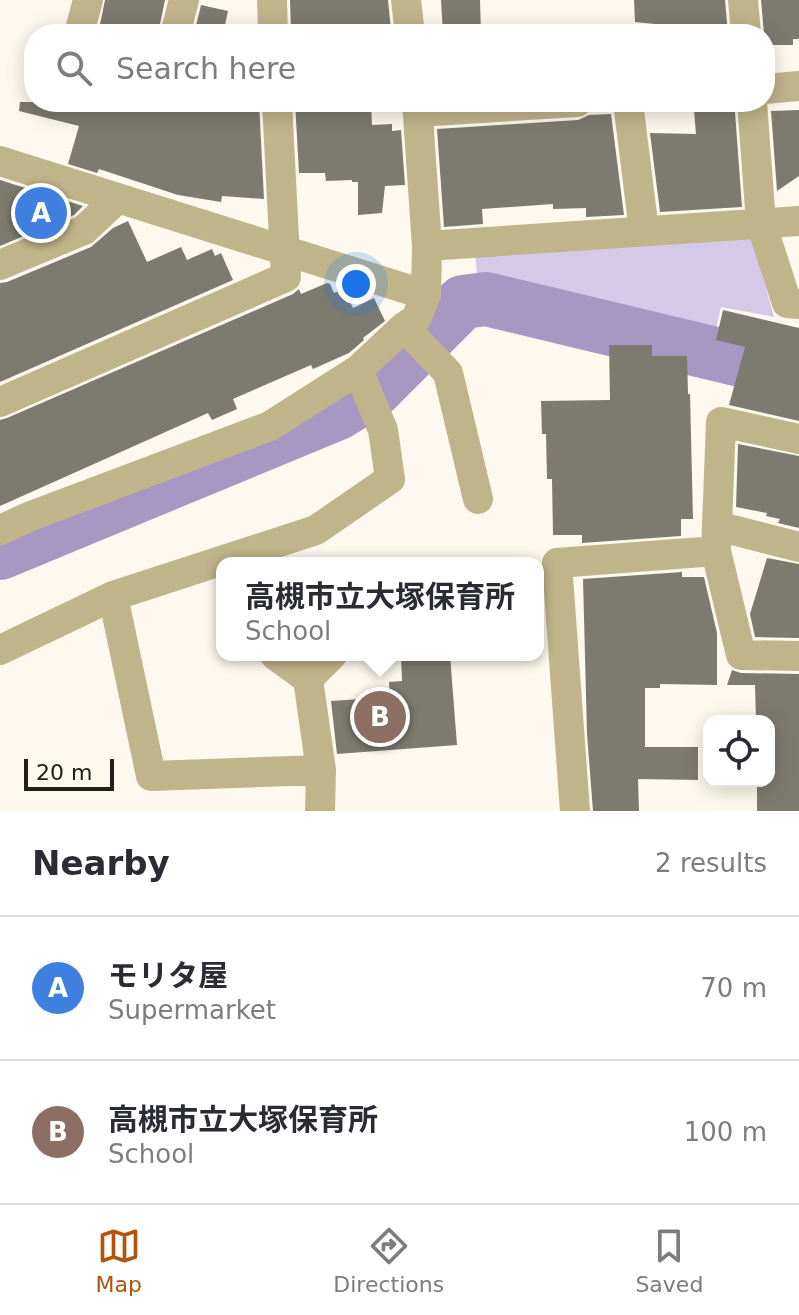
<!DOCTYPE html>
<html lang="en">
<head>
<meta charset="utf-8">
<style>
  body { margin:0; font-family:"DejaVu Sans","Noto Sans JP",sans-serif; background:#f7f7f7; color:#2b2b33 }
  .controls { position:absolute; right:24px; bottom:24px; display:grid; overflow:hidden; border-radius:16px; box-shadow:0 4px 20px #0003 }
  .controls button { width:72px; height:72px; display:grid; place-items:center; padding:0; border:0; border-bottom:2px solid #e1e1e2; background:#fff; color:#2b2b33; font:40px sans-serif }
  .scale { position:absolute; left:24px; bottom:20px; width:90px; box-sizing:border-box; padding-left:8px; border:4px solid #21201c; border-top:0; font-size:22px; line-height:28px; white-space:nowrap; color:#21201c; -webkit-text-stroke:6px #fdf9ee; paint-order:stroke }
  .you { position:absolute; left:356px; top:284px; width:28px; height:28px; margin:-20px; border:6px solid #fff; border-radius:50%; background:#1a73e8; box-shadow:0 0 0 12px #1a73e833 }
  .badge { display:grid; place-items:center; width:52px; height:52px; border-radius:50%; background:#b45309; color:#fff; font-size:26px; font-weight:700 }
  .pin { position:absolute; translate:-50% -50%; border:4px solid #fff; box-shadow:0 2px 8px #0006 }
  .popup { position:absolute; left:216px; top:557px; width:328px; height:104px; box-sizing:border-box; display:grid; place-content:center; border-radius:16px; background:#fff; filter:drop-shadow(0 2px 6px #0005); font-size:26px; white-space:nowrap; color:#7c7c81 }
  .popup b { font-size:30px; color:#2b2b33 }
  .popup::after { content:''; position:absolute; left:50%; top:100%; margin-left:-16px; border:16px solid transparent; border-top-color:#fff }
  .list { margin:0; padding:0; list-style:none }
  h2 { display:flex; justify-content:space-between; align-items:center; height:104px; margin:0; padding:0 32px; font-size:34px }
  h2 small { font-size:26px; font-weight:400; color:#7c7c81 }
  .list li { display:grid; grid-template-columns:52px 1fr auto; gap:24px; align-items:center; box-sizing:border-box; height:144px; padding:0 32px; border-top:2px solid #e1e1e2 }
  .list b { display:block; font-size:30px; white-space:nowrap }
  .list p { margin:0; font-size:26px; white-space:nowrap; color:#7c7c81 }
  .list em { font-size:26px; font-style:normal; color:#7c7c81 }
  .icon { flex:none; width:44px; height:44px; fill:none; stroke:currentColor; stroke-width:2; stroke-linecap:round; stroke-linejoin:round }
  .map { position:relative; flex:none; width:799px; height:811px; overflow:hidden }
  .search { position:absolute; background:#fff; box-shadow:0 4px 20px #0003; left:24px; right:24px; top:24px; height:88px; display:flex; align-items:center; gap:20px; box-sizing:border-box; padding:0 28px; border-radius:32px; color:#7c7c81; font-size:30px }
  .sheet { height:392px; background:#fff }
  nav { display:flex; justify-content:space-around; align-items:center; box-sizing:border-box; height:112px; border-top:2px solid #e1e1e2; background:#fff; font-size:22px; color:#7c7c81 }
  nav a { display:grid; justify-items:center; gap:4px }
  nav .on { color:#b45309 }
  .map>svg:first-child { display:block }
</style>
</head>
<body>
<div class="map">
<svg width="799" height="811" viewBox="0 0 799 811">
  <rect width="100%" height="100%" fill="#fdf9ee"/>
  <path fill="#d5c9ea" d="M739,231l14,9 21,77 -53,-10 -8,35 -228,-55h-7l-3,-35z"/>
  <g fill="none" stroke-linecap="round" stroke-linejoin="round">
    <path stroke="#a797c3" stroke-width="54" d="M0,553l338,-140 37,-23 88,-88 23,-3 313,75"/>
  </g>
  <path fill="#7d7a6f" d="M105,0h60l-7,34h-60z
    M290,0h98l3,30 -100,2z
    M441,0h39l1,34h-38z
    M634,0h91l3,34h-52v-8l-41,-4z
    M761,0h38v39h-6v6h-28z
    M201,5l27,6 -5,23h-29z
    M20,102h239l5,97 -42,-3 -1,6 -43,-7 -79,-26 -2,4 -29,-9 11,-38 -60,-15z
    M295,102h76l1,23 20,-1v7l9,-1 4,55 -20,1 -3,27 -24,2v-33h-6v-2l-26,1 -1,-8h-26z
    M730,106l1,6h4l7,95 -82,5 -10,-79 46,1 -2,-24z
    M799,110v66l-22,15 -6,-80z
    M611,114l13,101 -38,2v-9l-33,1v-5l-71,5 1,15 -39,3 -7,-98 141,-9 11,-5z
    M0,180l83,26 -9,9 -74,31z
    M128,221l19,41 34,-15 6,13 25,-11 3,7 6,-3 12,27 -233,102v-99l7,-1 84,-35 22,-19z
    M327,283l3,1 4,9 10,-5 9,20 21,-10 11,23 -22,17 1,2 -15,13 -36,16 -2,-4 -78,34 4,10 -25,11 -4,-7 -208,93v-86l7,-2 286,-124 6,-5 2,5z
    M723,310l76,18v93l-70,-16 16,-58 -29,-7z
    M609,345h43v11h35l1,38h2l3,125h-12v17l-99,7v-8h-29l-1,-56h-5l-1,-45h-4l-1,-33 69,-1z
    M738,444l61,12v72l-21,-5 2,-4 -14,-3 1,-3 -31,-6z
    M767,558l32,6v74l-44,-1 -5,-23z
    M682,572v5h22l13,56v52l-57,-1v4h-15v59h53v33l-60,-1 1,32h-46l-6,-77 -4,-155z
    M401,655h49l7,90 -120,9 -6,-53 59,-4 -1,-15 13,-1z
    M732,670l9,3 58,1v137h-42v-30h12v-60h-13l-1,-36h-28z"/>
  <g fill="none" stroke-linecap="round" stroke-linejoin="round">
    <path stroke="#c0b48b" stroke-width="30" d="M272,0l1,34
      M406,0l4,34
      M743,0l3,34
      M79,34l9,-34
      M175,34l9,-34
      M765,89l34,-3
      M628,102l16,129
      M752,102l9,121 26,80 12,1
      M418,112l159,-10
      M0,161l426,134 1,-49 -10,-144
      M427,246l372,-25
      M0,265l84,-35 34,-32
      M404,327l44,46 30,126
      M0,402l286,-125 -9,-175
      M799,439l-78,-17 -5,129 25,104 58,1
      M717,526l82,21
      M0,530l31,-14 239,-90 88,-56 46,-43 12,-8 10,-24
      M113,596l38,180 170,-6 -1,41
      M0,650l113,-54 203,-66 74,-51 -7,-49 -25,-60
      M275,655l33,24
      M321,770l-13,-91 24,-24
      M575,811l-18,-248 159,-12"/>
  </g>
</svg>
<div class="controls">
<button><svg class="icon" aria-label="locate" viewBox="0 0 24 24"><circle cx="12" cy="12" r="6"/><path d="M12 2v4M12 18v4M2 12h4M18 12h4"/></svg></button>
</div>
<div class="scale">20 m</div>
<div class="you"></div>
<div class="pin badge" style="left:41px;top:213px;background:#3f7fe0">A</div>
<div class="pin badge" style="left:380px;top:717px;background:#8d6e63">B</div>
<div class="popup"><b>高槻市立大塚保育所</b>School</div>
<div class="search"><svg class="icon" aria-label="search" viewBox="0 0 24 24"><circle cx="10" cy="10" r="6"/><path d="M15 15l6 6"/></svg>Search here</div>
</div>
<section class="sheet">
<h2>Nearby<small>2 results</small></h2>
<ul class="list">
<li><span class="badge" style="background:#3f7fe0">A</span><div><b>モリタ屋</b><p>Supermarket</p></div><em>70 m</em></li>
<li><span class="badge" style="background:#8d6e63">B</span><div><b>高槻市立大塚保育所</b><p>School</p></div><em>100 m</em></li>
</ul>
</section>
<nav>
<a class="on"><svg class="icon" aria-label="map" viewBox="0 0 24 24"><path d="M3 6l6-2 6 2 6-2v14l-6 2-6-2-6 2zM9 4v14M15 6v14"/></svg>Map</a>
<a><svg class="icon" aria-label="directions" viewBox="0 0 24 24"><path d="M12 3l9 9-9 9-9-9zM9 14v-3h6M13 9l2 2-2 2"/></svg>Directions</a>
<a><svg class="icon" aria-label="saved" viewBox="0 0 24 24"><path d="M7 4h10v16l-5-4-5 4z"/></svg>Saved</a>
</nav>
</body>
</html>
